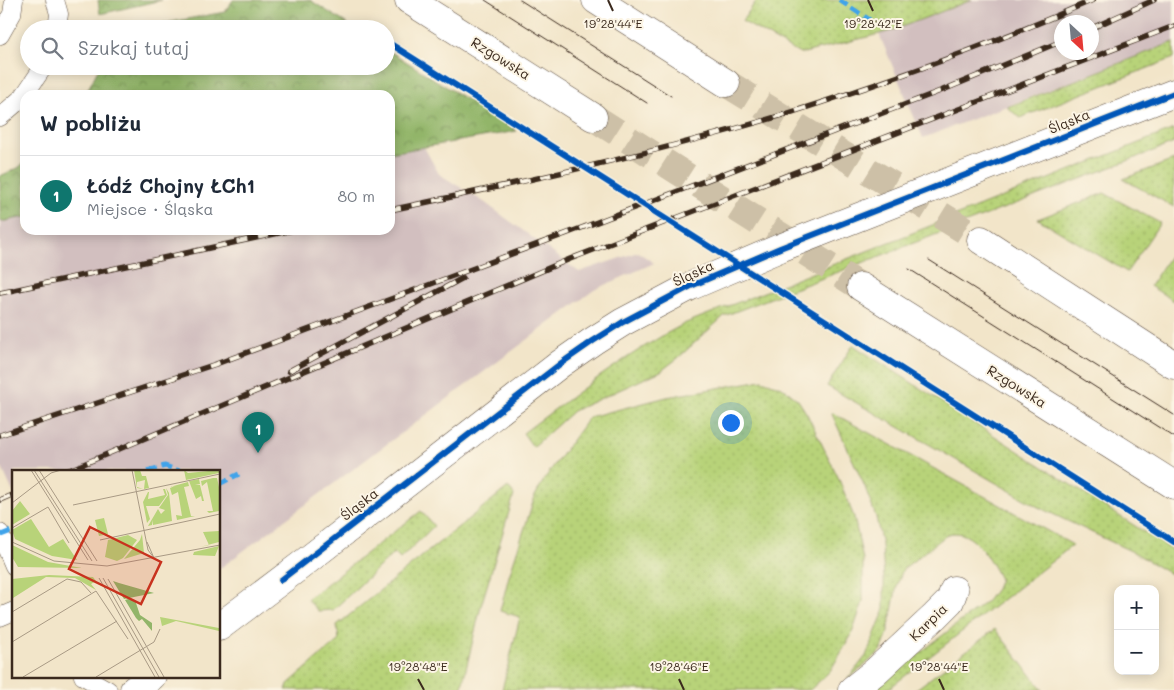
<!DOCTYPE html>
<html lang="pl">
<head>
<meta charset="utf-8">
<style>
  body { margin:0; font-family:Mali,sans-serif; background:#f6f6f7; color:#1f2937 }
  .controls { position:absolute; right:15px; bottom:15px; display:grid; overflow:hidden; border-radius:10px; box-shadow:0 2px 12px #0003 }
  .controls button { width:45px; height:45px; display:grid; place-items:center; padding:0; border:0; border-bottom:1px solid #e0e1e3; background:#fff; color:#1f2937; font:25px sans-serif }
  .compass { position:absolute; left:1054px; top:15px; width:45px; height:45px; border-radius:50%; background:#fff; box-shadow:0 2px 12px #0003; rotate:154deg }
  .you { position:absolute; left:730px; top:422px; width:18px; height:18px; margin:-12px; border:4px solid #fff; border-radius:50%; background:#1a73e8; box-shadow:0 0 0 8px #1a73e833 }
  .badge { display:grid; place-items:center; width:32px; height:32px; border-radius:50%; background:#0f766e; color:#fff; font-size:16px; font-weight:700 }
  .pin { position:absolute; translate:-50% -41px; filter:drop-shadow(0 1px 2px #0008) }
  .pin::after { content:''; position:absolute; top:26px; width:18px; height:15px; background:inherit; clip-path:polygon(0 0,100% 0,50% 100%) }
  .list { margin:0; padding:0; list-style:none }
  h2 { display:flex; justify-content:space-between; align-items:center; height:65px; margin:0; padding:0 20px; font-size:21px }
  h2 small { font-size:16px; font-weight:400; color:#747a83 }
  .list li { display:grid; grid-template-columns:32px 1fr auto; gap:15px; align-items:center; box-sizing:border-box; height:80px; padding:0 20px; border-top:1px solid #e0e1e3 }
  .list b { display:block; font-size:19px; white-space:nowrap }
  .list p { margin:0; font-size:16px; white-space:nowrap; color:#747a83 }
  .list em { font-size:16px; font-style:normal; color:#747a83 }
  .icon { flex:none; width:28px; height:28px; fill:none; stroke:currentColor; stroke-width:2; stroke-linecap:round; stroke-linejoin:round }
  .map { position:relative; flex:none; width:1174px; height:690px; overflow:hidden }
  .search { position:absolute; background:#fff; box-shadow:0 2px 12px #0003; left:20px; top:20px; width:375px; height:55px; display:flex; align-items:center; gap:12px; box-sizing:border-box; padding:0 18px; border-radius:28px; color:#747a83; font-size:19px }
  .panel { position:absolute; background:#fff; box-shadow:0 2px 12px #0003; left:20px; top:90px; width:375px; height:145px; border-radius:15px }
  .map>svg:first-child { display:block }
</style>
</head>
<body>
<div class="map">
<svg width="1174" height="690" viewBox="0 0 1174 690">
  <defs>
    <pattern id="grass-dots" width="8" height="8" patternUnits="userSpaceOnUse" patternTransform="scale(1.25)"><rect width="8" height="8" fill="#b8d379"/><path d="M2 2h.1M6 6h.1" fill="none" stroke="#9fb568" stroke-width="1.8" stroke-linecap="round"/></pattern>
    <pattern id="forest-crowns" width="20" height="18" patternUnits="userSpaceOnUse" patternTransform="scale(1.25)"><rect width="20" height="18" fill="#92b569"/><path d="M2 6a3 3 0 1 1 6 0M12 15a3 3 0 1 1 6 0" fill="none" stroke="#789356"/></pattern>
  </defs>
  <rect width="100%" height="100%" fill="#fcf5e5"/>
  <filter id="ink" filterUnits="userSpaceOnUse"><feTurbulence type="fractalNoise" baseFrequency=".02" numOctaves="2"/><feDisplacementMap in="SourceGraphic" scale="10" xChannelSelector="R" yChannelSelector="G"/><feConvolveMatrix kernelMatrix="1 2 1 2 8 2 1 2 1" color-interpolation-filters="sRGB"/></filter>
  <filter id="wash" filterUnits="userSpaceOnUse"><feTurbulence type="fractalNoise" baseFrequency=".0096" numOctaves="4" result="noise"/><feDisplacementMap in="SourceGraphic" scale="20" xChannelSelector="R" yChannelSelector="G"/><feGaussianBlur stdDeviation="1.12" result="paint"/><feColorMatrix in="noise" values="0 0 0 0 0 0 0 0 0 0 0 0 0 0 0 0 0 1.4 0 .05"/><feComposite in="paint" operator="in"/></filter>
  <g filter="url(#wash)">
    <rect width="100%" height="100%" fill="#f2e5c9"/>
    <path fill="#d2bfbf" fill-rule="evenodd" d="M972,0h202v42l-251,96 -44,-104 12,-3zM1062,22h30v30h-30z
      M424,147l15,27 45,28 95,70 59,-20 16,11 -60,27 -375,279v-98h-205v23l-14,-30v-242l25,-5v13h365v-77z"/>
    <path fill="url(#grass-dots)" stroke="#7a7e4c" d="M757,0h215l-81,31 -91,23 -58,-33z
      M1174,42v16l-154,60 -13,-11z
      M1174,129v14l-450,173 -46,42 -17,13 -88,40 -40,36 -10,-14c53,-39 104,-80 163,-110z
      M1174,160v47l-51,-28z
      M1104,193l56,30 -33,49 -89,-53z
      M1174,250v51l-24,-15z
      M853,345l321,206v25l-39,-23 -95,-45 -213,-122z
      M762,380l20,7 16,13 9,14 31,63 16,40 9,43v42l-12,34 -21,35 -20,19h-308l18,-73 -20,-6 9,-35 26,-80 10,-18 44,-61 78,-20z
      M831,412l242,133 -186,145h-15l115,-89 9,-12 4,-10c-10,-19 -27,-52 -52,-45l-45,35 -6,16 -10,51 -6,15 -34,29 19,-24 18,-45v-33l-2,-33 -6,-28 -11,-30z
      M508,487l6,8 -33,111 -20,84h-175l2,-6 51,-44 -2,-15z
      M421,511l13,15 -34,33 -6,-6 -61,57 -15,1 -11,-12z
      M995,629l48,61h-128z"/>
    <path fill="url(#forest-crowns)" stroke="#667044" d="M98,0h64l-62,14z
      M233,0h77l45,29h-222l92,-17z
      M386,49l131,82 -127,22v-58h-305l15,-29h286z
      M25,162v55l-25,5v-46l18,-8z"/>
  </g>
  <g filter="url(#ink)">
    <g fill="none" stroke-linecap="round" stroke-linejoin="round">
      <path stroke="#cdc0a7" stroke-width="28" stroke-dasharray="28 14" stroke-linecap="butt" d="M726,83l255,157
        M593,117l268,170"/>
      <defs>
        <path id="lane" d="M55,0l4,14 -2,15
          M0,35l12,-21 2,-14
          M0,117l23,-20 21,-31
          M0,533l14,33
          M0,617l14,-6
          M83,676l25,14"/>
        <path id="street" d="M852,690l24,-19 59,-55 15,-15 4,-11"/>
        <path id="secondary" d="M409,0l184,117
          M596,0l130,83
          M981,240l193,125
          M861,287l313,198
          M219,627l81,-61 260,-202 33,-23 30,-19 68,-36 89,-38 394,-155
          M134,690l18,-14"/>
      </defs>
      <use href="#lane" stroke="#564638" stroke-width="19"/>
      <use href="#street" stroke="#564638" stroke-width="29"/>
      <use href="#secondary" stroke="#564638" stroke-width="29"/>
      <use href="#lane" stroke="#fff" stroke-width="18"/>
      <use href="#street" stroke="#fff" stroke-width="28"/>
      <use href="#secondary" stroke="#fff" stroke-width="28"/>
      <path stroke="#3b2a1e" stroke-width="1" d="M485,0l162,103
        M520,0l151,96
        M929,260l245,155
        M909,269l265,168"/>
      <defs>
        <path id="rail" d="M1092,28l62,-28
          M390,210c133,-28 266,-57 396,-96 104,-33 207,-70 307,-114
          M0,293l293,-63
          M289,371l174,-93
          M0,435l216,-71 368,-137 359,-137 119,-49
          M67,471l503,-212 604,-233
          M0,500l14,-6"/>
      </defs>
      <use href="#rail" stroke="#3b2a1e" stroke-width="5.5"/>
      <use href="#rail" stroke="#fcf5e5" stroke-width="4" stroke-dasharray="11" stroke-linecap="butt"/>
      <path stroke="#3fa3ea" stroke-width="5" stroke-dasharray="10 5" stroke-linecap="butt" d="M839,0l31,20
        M147,471l18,-5 15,5
        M219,484l20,-10
        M1,535l13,-5"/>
      <defs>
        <path id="cycleway" d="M386,41l788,501
          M281,580l279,-216 33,-23 30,-19 68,-36 89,-38 394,-155"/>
      </defs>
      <use href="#cycleway" stroke="#fcf5e5" stroke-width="9"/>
      <use href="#cycleway" stroke="#0057b8" stroke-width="6"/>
    </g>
  </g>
  <path fill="none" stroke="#3b2a1e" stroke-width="2" d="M608,0l5,11M868,0l5,11M418,679l6,11M679,679l5,11M939,679l5,11"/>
  <g text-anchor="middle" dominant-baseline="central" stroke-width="4" stroke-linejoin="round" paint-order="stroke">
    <g font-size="14" fill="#3b2a1e" stroke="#fcf5e5">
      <text transform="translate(501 58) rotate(32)">Rzgowska</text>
      <text transform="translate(1069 121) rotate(-22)">Śląska</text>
      <text transform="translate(693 273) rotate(-25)">Śląska</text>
      <text transform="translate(1017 386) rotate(32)">Rzgowska</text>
      <text transform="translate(359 504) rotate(-38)">Śląska</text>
      <text transform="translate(928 622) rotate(-44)">Karpia</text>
    </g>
  </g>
  <g transform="translate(12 470)">
    <rect width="208" height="208" fill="#f2e5c9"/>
    <path d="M122,0h6l2,6h4l3,12 -5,1 1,-9 -8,2v5l6,2 -6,-1zM172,0l4,3 31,-3v3l-33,7zM205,7l-4,1h4l2,9v24l-10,2 -2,-2h6l-6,-29 -5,4 -1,-5zM187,9l1,5h-5l5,1 4,16h-2l-1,-5 -5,3 -7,-18zM176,12l1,4 -5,1 7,29h4l-18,4 -1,-5 6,1 -4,-24 -6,3 -2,-7 5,-2 -5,1zM154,18l3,5 3,28 -19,4v-5l-1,5 -4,1 10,-17 3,5 4,-4 -6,-2 9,-13zM151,19h2l2,6 -8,11h-13l4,13 -3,4 -4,-21 5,-10h1l-1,7 17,-4zM8,31l10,13 -18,11v-14zM92,48l4,16 -9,2 -4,-16zM19,49l18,28 14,-8 14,21 -25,-4 -37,-17 -3,-9zM207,61v11l-19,5 9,-2 -6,-13zM130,64l2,19 -20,6 16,-19zM116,65l9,5 -14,18 -6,3 -12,-4 3,-17zM0,75l36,17 34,6 -64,-1 -6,-10zM207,76l-4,10 -22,-1 1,-3zM37,105l44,2 3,4 -5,3 5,6 -21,-12 -29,-1 -33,21 -1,-19zM148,147l59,11v3l-43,-10 -14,5z" fill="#b8d379"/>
    <path d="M101,111l6,2 35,10 -30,6zM116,129l7,1 5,15 12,8v8l-10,-12 -3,2 -3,-3 -11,-18z" fill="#92b569"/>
    <path fill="none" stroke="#a99a85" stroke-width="1" d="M19,0l57,90M22,0l58,91M27,0l58,91M120,0l16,80 6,8M0,33l39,-30 10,-3M61,35l147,-31M0,58l36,-21 21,36M88,70l120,-26M0,72l42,19 53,5 113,-21M135,72l7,16M87,108l56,99M91,108l56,99M96,109l56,98M0,142l55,-33 14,3 10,11M0,172l84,-51 32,48M11,207l94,-56M84,207l58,-35 6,-13"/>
    <path fill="#c8321e" fill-opacity="0.15" stroke="#c8321e" stroke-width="2.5" d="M78,57l71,35 -20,42 -72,-35z"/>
    <rect width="208" height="208" fill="none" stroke="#3b2a1e" stroke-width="2.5"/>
  </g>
  <g font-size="12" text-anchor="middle" fill="#3b2a1e" stroke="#fcf5e5" stroke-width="4" stroke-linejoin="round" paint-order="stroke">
    <text x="613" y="28">19°28'44"E</text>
    <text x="873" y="28">19°28'42"E</text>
    <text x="418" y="671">19°28'48"E</text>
    <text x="679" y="671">19°28'46"E</text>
    <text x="939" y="671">19°28'44"E</text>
  </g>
</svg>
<div class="controls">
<button>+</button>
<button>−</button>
</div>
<svg class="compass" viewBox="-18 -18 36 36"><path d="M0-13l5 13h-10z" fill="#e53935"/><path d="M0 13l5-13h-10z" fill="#747a83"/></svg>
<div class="you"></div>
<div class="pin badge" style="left:258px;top:453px">1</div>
<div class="search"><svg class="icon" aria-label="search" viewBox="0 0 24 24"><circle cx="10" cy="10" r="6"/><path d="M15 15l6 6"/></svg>Szukaj tutaj</div>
<section class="panel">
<h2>W pobliżu<small></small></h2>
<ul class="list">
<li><span class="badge">1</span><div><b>Łódź Chojny ŁCh1</b><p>Miejsce · Śląska</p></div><em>80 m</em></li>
</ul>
</section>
</div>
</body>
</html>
